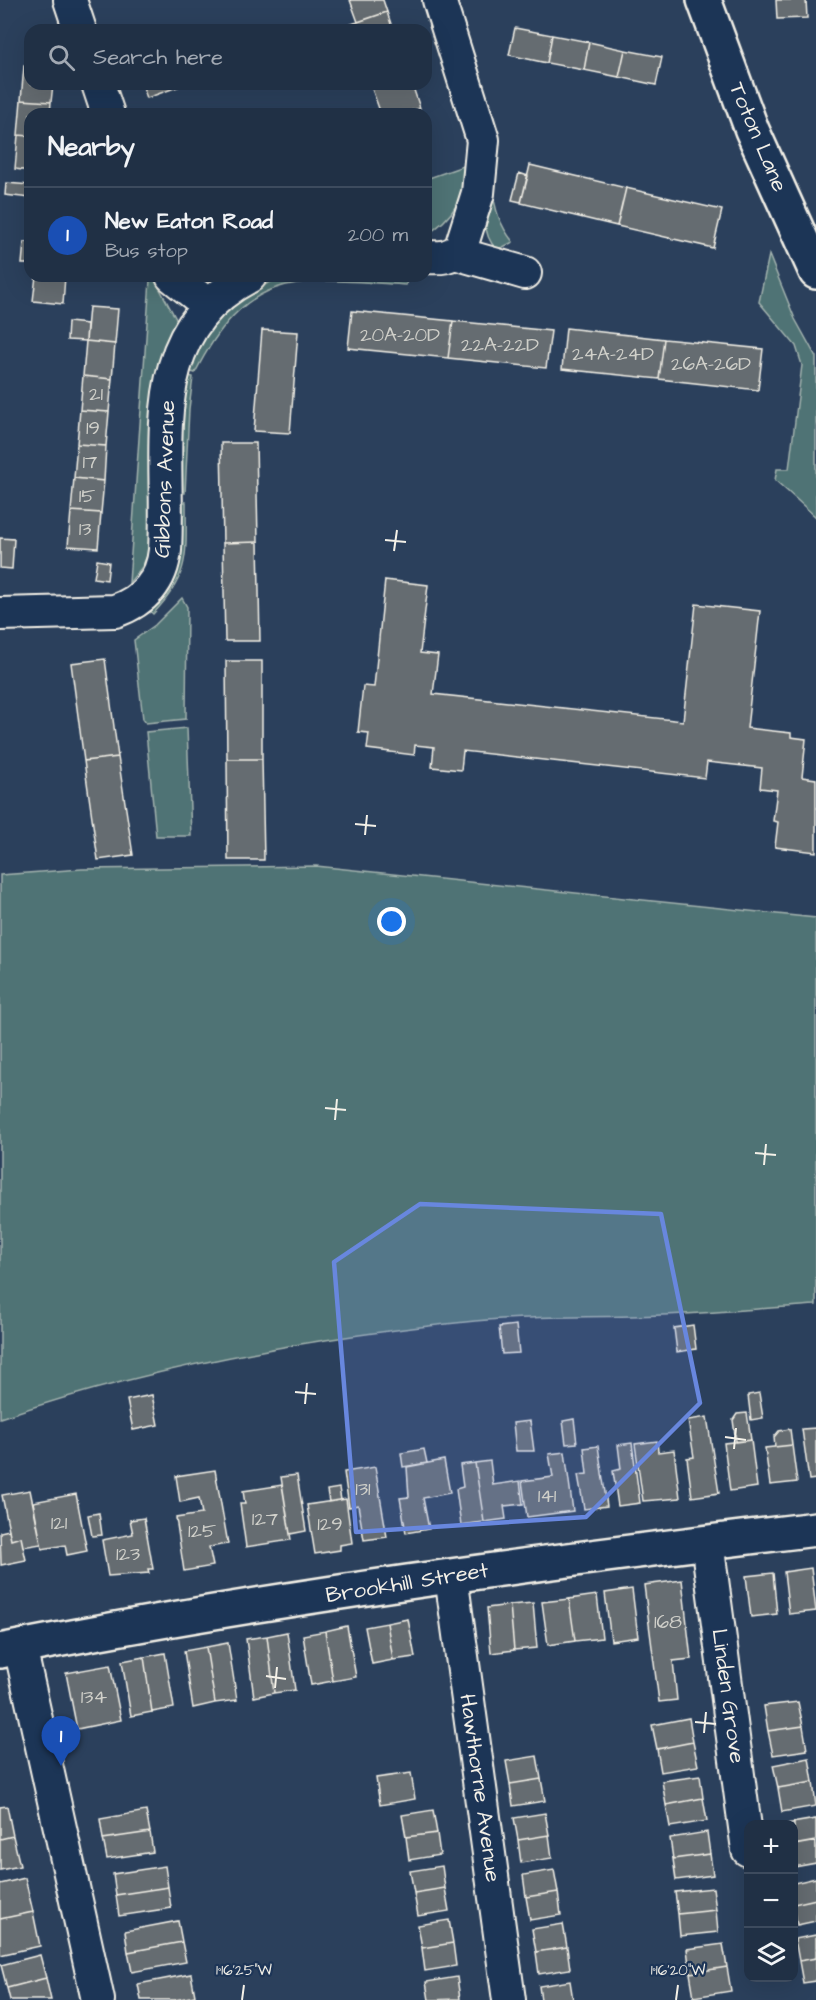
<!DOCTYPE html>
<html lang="en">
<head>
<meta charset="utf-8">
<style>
  body { margin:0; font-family:"Architects Daughter",sans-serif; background:#28384c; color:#f1f3f6 }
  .controls { position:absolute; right:18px; bottom:18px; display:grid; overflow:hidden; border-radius:12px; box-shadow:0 6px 24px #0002 }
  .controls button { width:54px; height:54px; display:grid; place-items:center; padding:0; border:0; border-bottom:2px solid #3d4b5e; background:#203045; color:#f1f3f6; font:30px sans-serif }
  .you { position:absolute; left:392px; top:922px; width:21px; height:21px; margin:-15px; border:4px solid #fff; border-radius:50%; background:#1a73e8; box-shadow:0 0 0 9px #1a73e833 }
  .badge { display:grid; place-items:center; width:39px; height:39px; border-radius:50%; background:#95b2f1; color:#fff; font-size:20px; font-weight:700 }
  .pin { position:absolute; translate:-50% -50px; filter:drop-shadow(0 2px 3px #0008) }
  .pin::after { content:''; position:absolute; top:32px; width:21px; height:18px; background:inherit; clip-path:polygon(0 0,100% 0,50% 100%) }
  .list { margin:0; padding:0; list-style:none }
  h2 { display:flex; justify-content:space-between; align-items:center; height:78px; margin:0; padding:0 24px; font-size:26px }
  h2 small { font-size:20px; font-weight:400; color:#a2a9b3 }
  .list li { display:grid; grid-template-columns:39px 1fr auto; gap:18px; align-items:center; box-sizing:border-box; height:96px; padding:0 24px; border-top:2px solid #3d4b5e }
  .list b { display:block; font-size:22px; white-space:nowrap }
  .list p { margin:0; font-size:20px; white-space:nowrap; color:#a2a9b3 }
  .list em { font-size:20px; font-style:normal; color:#a2a9b3 }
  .icon { flex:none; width:33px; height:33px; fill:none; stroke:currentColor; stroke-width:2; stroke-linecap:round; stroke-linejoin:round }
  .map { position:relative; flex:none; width:816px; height:2000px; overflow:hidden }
  .search { position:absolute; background:#203045; box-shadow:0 6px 24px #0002; left:24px; top:24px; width:408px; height:66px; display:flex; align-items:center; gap:15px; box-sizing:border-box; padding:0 21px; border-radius:18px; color:#a2a9b3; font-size:22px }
  .panel { position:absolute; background:#203045; box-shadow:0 6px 24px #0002; left:24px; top:108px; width:408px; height:174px; border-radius:18px }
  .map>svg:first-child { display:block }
</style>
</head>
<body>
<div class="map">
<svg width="816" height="2000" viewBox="0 0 816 2000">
  <rect width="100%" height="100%" fill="#2b405c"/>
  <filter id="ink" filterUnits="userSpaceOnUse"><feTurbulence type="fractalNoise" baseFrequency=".0167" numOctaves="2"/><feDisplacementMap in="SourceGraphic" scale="12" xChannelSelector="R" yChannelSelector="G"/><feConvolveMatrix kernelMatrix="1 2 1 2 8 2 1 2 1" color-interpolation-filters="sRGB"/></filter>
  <g filter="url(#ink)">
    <path fill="#507374" stroke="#a2b2ae" stroke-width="1.5" d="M472,163c-6,31 -18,55 -46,72v-56z
      M492,187c3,22 7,37 21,55l-16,8c-18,-18 -11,-41 -5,-63z
      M769,255l26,64 21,38v160l-41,-37 2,-11h12l13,-104 -6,-19 -37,-44z
      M284,276l123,1 -1,8c-105,-7 -157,-19 -211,88l-9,-3 24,-47 41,-32z
      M150,280h5l21,39 -23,224 -11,24 -13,16z
      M185,375l8,2 -4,32 -4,84h-7l-2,-15z
      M177,502h9c0,52 5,72 -33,112l-5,-5z
      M182,598l5,9 -1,112 -40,4 -3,-4 -9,-79 21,-15z
      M187,728l4,108h-35l-10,-104z
      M316,866l500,52v387c-51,3 -103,8 -154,10 -62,3 -125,0 -187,6 -161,16 -322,45 -475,97v-543l82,-6z"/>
    <path fill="#656c71" stroke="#f4f1e8" stroke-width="1.5" d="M350,0h33l4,12 -29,10z
      M776,0h30l1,18 -30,1z
      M387,12l6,18h-52l-1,-2z
      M515,28l37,7 -5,28 -38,-8z
      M552,35l37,7 -5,28 -37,-7z
      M589,42l36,8 -6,27 -35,-7z
      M625,50l37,7 -6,28 -37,-8z
      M24,66h6v18h23l-2,18 -30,-2z
      M142,84h37l1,2 -33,12z
      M387,84h25l8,24 -18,6h-21l-9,-25z
      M21,100l30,2 -1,12h-20v22l-12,-1z
      M18,135l12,1v35l-15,-2z
      M530,165l96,23 -9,38 -96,-23z
      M519,173l9,3 -7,26 -9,-2z
      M6,183l24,2v13l-25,-3z
      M626,188l96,22 -9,38 -96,-22z
      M24,242h6v22h-8z
      M36,276h29l-2,28 -30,-3z
      M89,307l29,2 -3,35 -29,-3z
      M352,311l101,10 -5,37 -100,-10z
      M453,321l98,10 -5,37 -98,-10z
      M68,322l19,2 -1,17 -19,-1z
      M566,328l98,11 -5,40 -97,-10z
      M262,330l36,2 -8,101 -36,-2z
      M664,339l99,10 -5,41 -99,-11z
      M86,341l29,3 -3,35 -29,-3z
      M83,376l29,3 -3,33 -29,-2z
      M80,410l29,2 -3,34 -29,-2z
      M221,443h35l2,99 -35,1z
      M77,444l29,2 -2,35 -30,-3z
      M74,478l30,3 -3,32 -30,-2z
      M71,511l30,2 -3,35 -30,-2z
      M0,538l14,1 -2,30 -12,-1z
      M258,542l2,99h-35l-2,-98z
      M97,560l12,2 -2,18 -13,-2z
      M385,580l43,5 -8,68 18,2 -5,39 250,27 13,-117 64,7 -13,117 44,5v4l15,2 -4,38 14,2v73l-41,-5 3,-25 -5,-1 4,-31 -17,-2 2,-20 -55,-6 -2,16 -242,-27 -2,19 -29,-3 2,-20 -19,-2 -1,10 -47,-6 2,-16 -11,-1 5,-46 11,1z
      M105,659l13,98 -34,4 -13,-98z
      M226,661h36v98h-35z
      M118,757l15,98 -35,5 -14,-99z
      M227,759h35l2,101h-36z
      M516,1325l3,28 -17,1 -3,-27z
      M693,1325l3,24 -19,3 -3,-24z
      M759,1393l4,25 -12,2 -3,-25z
      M152,1395l6,30 -25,5 -6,-30z
      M747,1413l4,27 -15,2 -3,-22 4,-6z
      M707,1417l12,76 -27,4 -5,-39 7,-1 -6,-37z
      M574,1419l3,24 -11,1 -3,-23z
      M530,1421l4,30h-18l-3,-28z
      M816,1428v51l-7,1 -7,-51z
      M790,1429l2,16 -17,2 -1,-10 5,-6z
      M751,1440l6,47 -27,4 -6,-48z
      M657,1441l1,11 16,-2 6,48 -37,3 -8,-57z
      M632,1443l8,60 -22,3 -5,-35 8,-2 -3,-24z
      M792,1445l5,37 -27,3 -5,-37z
      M598,1446l9,60 -23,3 -6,-34 9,-1 -3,-26z
      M424,1449l3,14 -24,4 -2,-14z
      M565,1452l8,59 -46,6 -5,-36 31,-4 -4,-23z
      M444,1460l6,33 -27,5 6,31 -23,4 -6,-35 9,-1 -2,-30z
      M490,1461l3,24 27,-4 3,23 -19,2 2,13 -22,3 -9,-59z
      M475,1463l9,59 -23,3 -5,-36 7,-2 -3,-22z
      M375,1467l12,70 -23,3 -6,-35 -9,2 -5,-35z
      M215,1470l13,74 -19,3 4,19 -29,5 -8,-53 26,-4 -3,-16 -19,4 -4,-26z
      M297,1475l9,56 -16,3 -9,-57z
      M282,1485l9,55 -45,7 -6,-43h5l-2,-13z
      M339,1488l2,12 -12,2 -2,-12z
      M30,1490l11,54 -18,3 -2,-10 -10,3 -9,-45z
      M76,1494l11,57 -20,4 -2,-10 -23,4 -9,-47z
      M346,1499l6,44 -12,2v5l-25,4 -8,-49z
      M99,1513l3,22 -10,1 -4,-21z
      M144,1518l9,51h-5l1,4 -41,3 -6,-36 31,-6 -3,-14z
      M9,1530l2,10 10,-3 5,23 -25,5 -1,-33z
      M811,1568l5,43 -27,3 -5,-42z
      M773,1573l4,41 -26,3 -5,-41z
      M682,1580l9,79 -18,2 4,39 -18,2 -15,-117z
      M632,1589l6,48 -27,4 -6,-48z
      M597,1595l5,43 -27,3 -6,-42z
      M569,1599l6,42 -27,4 -6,-43z
      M533,1603l4,45 -23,2 -4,-45z
      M510,1605l4,45 -23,3 -4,-45z
      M408,1619l7,38 -22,3 -6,-37z
      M387,1623l6,37 -21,4 -7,-37z
      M347,1626l9,51 -23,4 -8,-50z
      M325,1631l8,50 -22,4 -8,-50z
      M287,1632l8,58 -21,3 -7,-57z
      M267,1636l7,57 -20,4 -8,-58z
      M228,1643l9,57 -22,3 -9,-56z
      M206,1647l9,56 -22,5 -9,-57z
      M165,1653l9,55 -22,4 -8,-55z
      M144,1657l8,55 -21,4 -9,-55z
      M110,1665l11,55 -44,9 -11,-56z
      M798,1702l5,24 -35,5 -4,-25z
      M689,1718l4,24 -36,7 -5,-24z
      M803,1726l4,24 -34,5 -5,-24z
      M693,1742l5,24 -37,6 -4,-23z
      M537,1756l4,23 -31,5 -4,-23z
      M809,1758l4,24 -35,6 -5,-23z
      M411,1773l4,26 -35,6 -4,-27z
      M700,1776l3,22 -37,7 -4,-24z
      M541,1779l4,22 -32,5 -3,-22z
      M813,1782l3,24 -34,6 -4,-24z
      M703,1798l4,23 -37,6 -4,-22z
      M7,1806l6,30 -13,3v-32z
      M433,1810l4,23 -31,4 -4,-22z
      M146,1811l4,21 -47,7 -3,-20z
      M545,1813l4,22 -31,5 -4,-22z
      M816,1819v22l-22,4v-21h-8z
      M150,1832l3,20 -46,7 -4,-20z
      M707,1832l3,22 -37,5 -3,-21z
      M437,1833l3,22 -31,5 -3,-23z
      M549,1835l3,23 -31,5 -3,-23z
      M13,1836l7,30 -20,4v-31z
      M816,1841v22l-22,4v-22z
      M710,1854l3,21 -37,5 -3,-21z
      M165,1866l3,21 -52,8 -3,-21z
      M442,1866l3,22 -31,5 -4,-22z
      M554,1870l4,22 -32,5 -3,-22z
      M25,1878l8,34 -33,7v-35z
      M816,1878v21l-22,5v-21z
      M168,1887l3,21 -52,8 -3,-21z
      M445,1888l4,23 -31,5 -4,-23z
      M713,1888l3,22 -38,4 -3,-22z
      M558,1892l3,23 -31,5 -4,-23z
      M816,1899v22l-19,4 -3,-21z
      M716,1910l2,22 -38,4 -2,-22z
      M33,1912l7,34 -40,9v-36z
      M449,1920l4,23 -31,5 -4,-23z
      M178,1921l4,21 -54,10 -3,-21z
      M563,1924l4,23 -31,5 -4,-23z
      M816,1935v23l-17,3 -4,-22z
      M182,1942l4,20 -54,10 -4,-20z
      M453,1943l3,23 -31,5 -3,-23z
      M723,1944l4,23 -37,6 -3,-24z
      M567,1947l3,22 -31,5 -3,-22z
      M40,1955l6,23 -39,10 -6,-23z
      M816,1958v23l-13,2 -4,-22z
      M727,1967l4,24 -37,6 -4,-24z
      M191,1974l4,22 -20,4h-34l-3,-16z
      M457,1977l3,22 -31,1 -3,-18z
      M46,1978l5,22h-41l-3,-12z
      M570,1981l3,19h-32l-2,-14z"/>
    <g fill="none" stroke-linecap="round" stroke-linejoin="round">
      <defs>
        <path id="street" d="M70,0l10,30
          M98,84l10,30
          M455,253l70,20
          M426,257c14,1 25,1 35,-10l17,-54 5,-53 -44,-140
          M172,276l36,29
          M0,614l115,-3c29,-10 47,-30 50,-61 6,-101 -25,-217 85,-274
          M707,1542l41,308
          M451,1576l58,424
          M20,1647l78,353"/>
        <path id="secondary" d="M704,0l48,130 64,142
          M0,1651c270,-54 543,-89 816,-122"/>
      </defs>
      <use href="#street" stroke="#f4f1e8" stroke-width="36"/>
      <use href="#secondary" stroke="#f4f1e8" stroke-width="38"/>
      <use href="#street" stroke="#1d3557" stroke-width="32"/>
      <use href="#secondary" stroke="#1d3557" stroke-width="33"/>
    </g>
  </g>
  <path fill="#6887de" fill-opacity="0.2" stroke="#6887de" stroke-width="4.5" stroke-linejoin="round" d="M420,1204l241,10 39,189 -114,114 -230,15 -22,-270z"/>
  <path fill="none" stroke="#f4f1e8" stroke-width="2" d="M385,540l21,2M394,551l3,-21M355,824l21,2M365,835l2,-20M325,1108l21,2M335,1120l2,-21M755,1153l21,2M764,1165l2,-21M295,1392l21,2M305,1404l2,-21M725,1437l21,3M734,1449l2,-21M266,1676l20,3M275,1688l2,-21M695,1722l21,2M704,1733l2,-21M242,2000l2,-15M676,2000l2,-15"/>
  <g text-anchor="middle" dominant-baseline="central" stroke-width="4.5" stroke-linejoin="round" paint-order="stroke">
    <g font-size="20" fill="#d0d0ca">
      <text x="400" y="335">20A-20D</text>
      <text x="500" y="345">22A-22D</text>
      <text x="613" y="354">24A-24D</text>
      <text x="711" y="364">26A-26D</text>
      <text x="96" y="394">21</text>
      <text x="93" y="428">19</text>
      <text x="90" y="462">17</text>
      <text x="87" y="496">15</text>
      <text x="85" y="529">13</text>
      <text x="363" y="1489">131</text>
      <text x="547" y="1496">141</text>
      <text x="265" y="1519">127</text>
      <text x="59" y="1523">121</text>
      <text x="330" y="1524">129</text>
      <text x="202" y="1531">125</text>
      <text x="128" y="1554">123</text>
      <text x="668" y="1622">168</text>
      <text x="94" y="1697">134</text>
    </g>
    <g font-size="22" fill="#f4f1e8" stroke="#1d3557">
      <text transform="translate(758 137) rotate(67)">Toton Lane</text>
      <text transform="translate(165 479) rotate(-88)">Gibbons Avenue</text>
      <text transform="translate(407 1583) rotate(-9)">Brookhill Street</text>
      <text transform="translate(728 1696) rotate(82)">Linden Grove</text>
      <text transform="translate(480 1788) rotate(82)">Hawthorne Avenue</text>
    </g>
  </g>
  <g font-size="15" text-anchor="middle" fill="#f4f1e8" stroke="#1d3557" stroke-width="4.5" stroke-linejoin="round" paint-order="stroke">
    <text x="244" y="1975">1°16'25"W</text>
    <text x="678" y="1975">1°16'20"W</text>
  </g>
</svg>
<div class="controls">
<button>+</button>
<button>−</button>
<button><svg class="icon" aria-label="layers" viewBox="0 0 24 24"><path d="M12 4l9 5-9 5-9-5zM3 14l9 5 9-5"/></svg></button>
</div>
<div class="you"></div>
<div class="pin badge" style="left:61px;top:1766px;background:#1a4fb4">1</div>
<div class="search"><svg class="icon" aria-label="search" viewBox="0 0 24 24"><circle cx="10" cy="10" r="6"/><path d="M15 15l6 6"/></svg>Search here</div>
<section class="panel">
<h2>Nearby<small></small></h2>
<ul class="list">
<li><span class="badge" style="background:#1a4fb4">1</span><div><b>New Eaton Road</b><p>Bus stop</p></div><em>200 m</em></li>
</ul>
</section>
</div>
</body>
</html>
